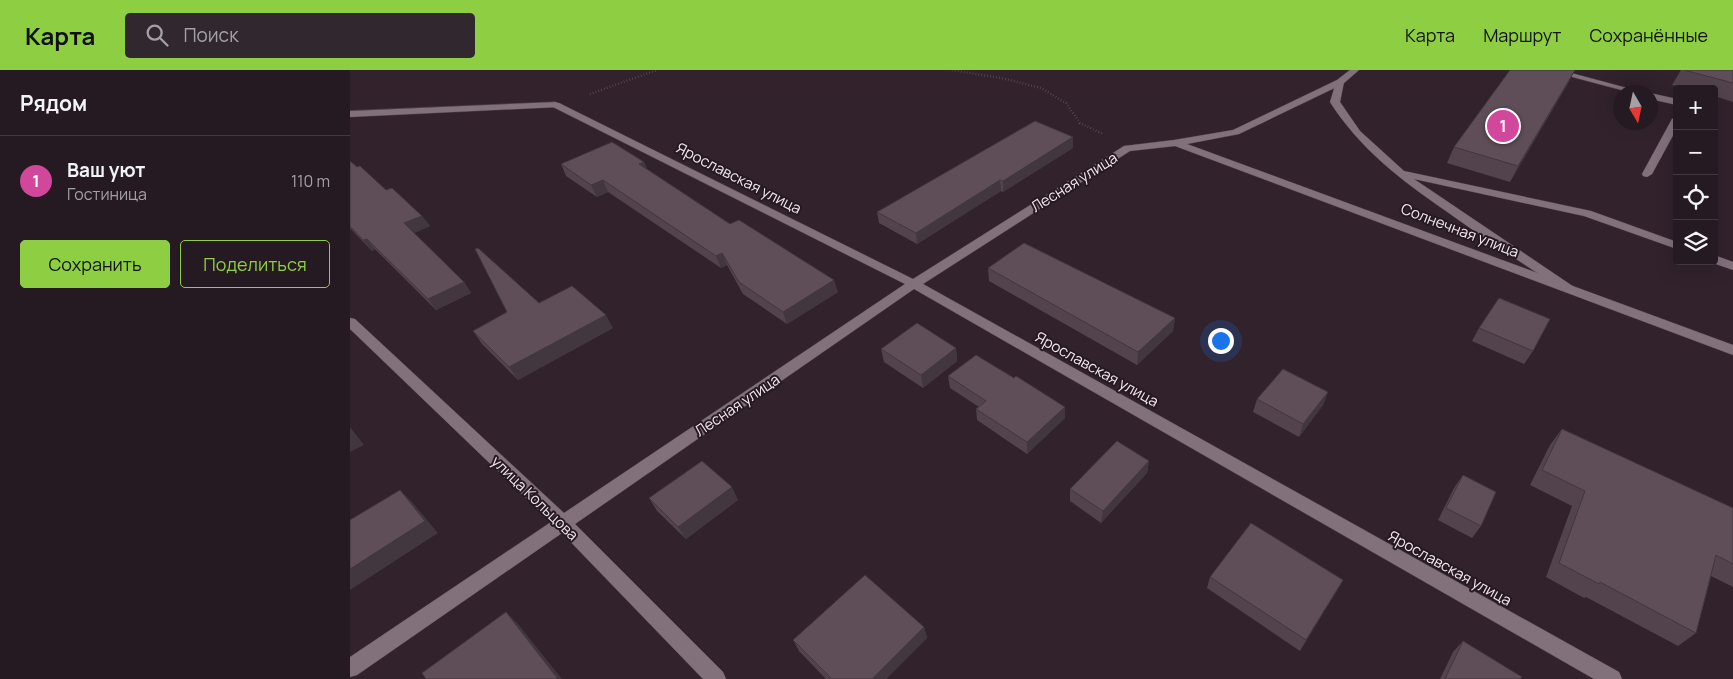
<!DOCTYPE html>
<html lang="ru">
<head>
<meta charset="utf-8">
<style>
  body { margin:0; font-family:Manrope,sans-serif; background:#31272e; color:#f1f3f6 }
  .controls { position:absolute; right:15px; top:15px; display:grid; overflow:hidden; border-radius:5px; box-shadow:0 5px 20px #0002 }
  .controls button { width:45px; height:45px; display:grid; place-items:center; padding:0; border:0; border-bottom:1px solid #42383f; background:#251a21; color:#f1f3f6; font:25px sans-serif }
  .compass { position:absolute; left:1263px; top:15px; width:45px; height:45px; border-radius:50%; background:#251a21; box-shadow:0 5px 20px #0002; rotate:171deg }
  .you { position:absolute; left:870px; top:270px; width:18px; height:18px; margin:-12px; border:4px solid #fff; border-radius:50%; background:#1a73e8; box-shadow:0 0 0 8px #1a73e833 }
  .badge { display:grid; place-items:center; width:32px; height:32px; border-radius:50%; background:#8ece43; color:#fff; font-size:16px; font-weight:700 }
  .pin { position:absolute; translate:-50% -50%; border:2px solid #fff; box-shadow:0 1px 5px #0006 }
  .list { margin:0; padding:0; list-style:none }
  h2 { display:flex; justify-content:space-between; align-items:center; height:65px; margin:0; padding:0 20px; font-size:21px }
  h2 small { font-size:16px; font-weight:400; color:#a3a1a5 }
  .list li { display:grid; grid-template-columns:32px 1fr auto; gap:15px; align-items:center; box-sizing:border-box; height:90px; padding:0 20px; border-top:1px solid #42383f }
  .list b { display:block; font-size:19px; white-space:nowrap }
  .list p { margin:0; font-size:16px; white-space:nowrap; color:#a3a1a5 }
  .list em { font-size:16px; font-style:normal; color:#a3a1a5 }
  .actions { display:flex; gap:10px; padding:15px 20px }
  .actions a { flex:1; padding:11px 0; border:1px solid #8ece43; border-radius:5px; text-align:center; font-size:18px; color:#8ece43 }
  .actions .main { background:#8ece43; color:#111 }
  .icon { flex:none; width:28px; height:28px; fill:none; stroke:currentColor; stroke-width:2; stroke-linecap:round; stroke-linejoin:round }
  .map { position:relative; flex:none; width:1383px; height:609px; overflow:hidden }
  header { display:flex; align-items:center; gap:30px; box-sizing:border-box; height:70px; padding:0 25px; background:#8ece43; color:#111 }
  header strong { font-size:24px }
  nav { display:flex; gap:28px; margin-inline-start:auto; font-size:18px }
  .search { width:350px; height:45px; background:#31272e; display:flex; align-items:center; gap:12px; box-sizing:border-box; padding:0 18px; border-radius:5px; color:#a3a1a5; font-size:19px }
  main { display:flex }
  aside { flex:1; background:#251a21 }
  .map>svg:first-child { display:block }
</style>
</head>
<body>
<header>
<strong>Карта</strong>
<div class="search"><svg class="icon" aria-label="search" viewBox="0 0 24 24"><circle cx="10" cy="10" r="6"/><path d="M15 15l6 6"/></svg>Поиск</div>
<nav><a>Карта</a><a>Маршрут</a><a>Сохранённые</a></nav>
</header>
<main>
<aside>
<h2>Рядом<small></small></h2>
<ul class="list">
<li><span class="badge" style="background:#d1479c">1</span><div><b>Ваш уют</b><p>Гостиница</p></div><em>110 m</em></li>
</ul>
<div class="actions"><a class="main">Сохранить</a><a>Поделиться</a></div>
</aside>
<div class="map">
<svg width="1383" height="609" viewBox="0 0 1383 609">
  <rect width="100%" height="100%" fill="#31222c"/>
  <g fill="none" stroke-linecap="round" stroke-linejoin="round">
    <defs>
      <path id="service" d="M1196,0h14l82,22h-13z
        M990,9l4,3 -4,20 20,29 44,40 187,40 86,31v7l-93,-33 -170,-37 163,110 -6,4 -4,-1c-41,-26 -82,-53 -121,-81 -45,-31 -86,-62 -116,-109l6,-20z
        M1300,23l27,6v6l-27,-6z
        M206,32l5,3 -2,2 -209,10v-6z
        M1327,46v12l-25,46 -5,3 -4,-1 -1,-2 30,-55z
        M1364,185l19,7v8l-23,-8 4,-1z"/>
      <path id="minor" d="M1000,0h9l-16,14 -104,50 -52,10 546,201v10l-558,-209 -45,5 -207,133 696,388 3,7h-28l-680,-390 -339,235 148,148 3,7h-23l-141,-146 -205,142 -7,2v-20l201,-135 -201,-193v-11l5,1 209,194 341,-229 -352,-177v-4h6l354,176 211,-133 50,-6 59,-10 104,-50z"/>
    </defs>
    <use href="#service" stroke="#4c4048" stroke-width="1"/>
    <use href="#minor" stroke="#4c4048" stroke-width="1"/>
    <path stroke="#6c5e67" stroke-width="2.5" stroke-dasharray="0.5 2.5" stroke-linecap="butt" d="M602,0l49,8 40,10 25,15 14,20 23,11
      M240,24l67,-24"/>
    <use href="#service" fill="#82707b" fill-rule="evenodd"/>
    <use href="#minor" fill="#82707b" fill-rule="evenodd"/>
  </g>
  <path fill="#52434c" d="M1225,0l-8,15 -57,97 -63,-19 7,-16z
    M1331,0h52v32l-19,-6v-7h-27l-15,-4z
    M723,78l-70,44 -2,-1 -84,53 -38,-21 -2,-11z
    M0,91l7,6 29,23 36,26 8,10 -16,7 50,49 7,11 -35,17 -61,-61 -3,2 -22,-23z
    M294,92l3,7 83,55 108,68 -51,32 -44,-30 -16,-29 -6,3 -113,-76 -11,5 -31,-21 -5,-12z
    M638,198l187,50 -2,13 -36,34 -148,-84z
    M189,233l74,25 -95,52 -36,-36 -9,-13z
    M1129,258l54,23 -9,13 -52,-23z
    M606,278l1,13 -34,27 -39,-26 -3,-13z
    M598,306l117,42 -38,36 -50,-34 -1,-11 3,-2 -29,-19z
    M978,322l-5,13 -24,32 -46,-25 4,-13z
    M1212,359l171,79v79l-22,-11 -15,57 -18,13 -92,-49 -2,1 -38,-21 26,-71 -42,-21 20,-40z
    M799,391l-2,12 -46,50 -31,-22v-12z
    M1113,405l18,51 -9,12 -34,-18 16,-32z
    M299,428l89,2 -52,39 -29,-28z
    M860,507l133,3 -43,71 -93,-63z
    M574,557l3,11 -41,41h-60l-27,-28 -6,-11z
    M1113,571l57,38h-80l13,-27z"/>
  <path fill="#42373e" d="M1225,0l-8,15 -57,97 8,-16z
    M723,67v11l-70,44v-11z
    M294,92l5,12 -10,-10z
    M253,110l5,12 -11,5 -6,-12z
    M650,110l1,11 -84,53 -1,-11z
    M72,146l8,10 -18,8 -8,-11z
    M17,169l8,10 -3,2 -9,-11z
    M372,183l5,12 -6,3 -5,-12z
    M484,210l4,12 -51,32 -4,-12z
    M114,212l7,11 -35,17 -8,-11z
    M256,245l7,13 -95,52 -9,-13z
    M825,248l-2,13 -36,34 1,-13z
    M606,278l1,13 -34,27 -2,-13z
    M978,322l-5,13 -24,32 4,-13z
    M715,337v11l-38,36v-12z
    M0,357l14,18 -14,7z
    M799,391l-2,12 -46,50 2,-12z
    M382,417l6,13 -52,39 -8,-12z
    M50,420l13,13 25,30 -88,57v-21z
    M993,510l-6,11 -37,60 6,-11z
    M156,542l12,12 44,55h-4z
    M574,557l3,11 -41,41h-14z"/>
  <path fill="#5f4e58" stroke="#42373e" d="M1160,0h65l-57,96 -64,-19z
    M1334,0h49v13z
    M685,51l38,16 -70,44 -3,-1 -84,53 -39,-21z
    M262,72l32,20 -5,2 91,60 9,-4 95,60 -51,32 -44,-30 -17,-29 -6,3 -113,-76 -12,5 -30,-21z
    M0,91l7,6 3,-1 26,24 6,-2 30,28 -18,7 60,59 -36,17 -61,-60 -4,1 -13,-14z
    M674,173l151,75 -37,34 -150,-84z
    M128,178l61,55 33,-17 34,29 -97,52 -36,-36 34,-19 -32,-63z
    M1149,228l51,21 -17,32 -54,-23z
    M567,253l39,25 -35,27 -40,-26z
    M626,285l38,23 2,-2 49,31 -38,35 -51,-33 10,-8 -38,-25z
    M933,299l45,23 -25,32 -46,-25z
    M1212,359l171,79v56l-17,-9 -20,78 -96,-51 -1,2 -40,-21 26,-72 -43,-21z
    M767,371l32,20 -46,50 -33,-22z
    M352,391l30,26 -54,40 -29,-29z
    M1113,405l33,17 -15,34 -35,-18z
    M50,420l25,31 -75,48v-49z
    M901,453l92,57 -37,60 -96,-63z
    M515,505l59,52 -52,52h-40l-39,-39z
    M156,542l52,67h-132l-4,-6z
    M1113,571l59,36 -2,2h-75z"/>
  <g text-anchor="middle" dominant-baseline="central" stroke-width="4" stroke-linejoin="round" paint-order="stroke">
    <g font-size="15" fill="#f2e7ee" stroke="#271922">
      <text transform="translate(389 108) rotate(27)">Ярославская улица</text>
      <text transform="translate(724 112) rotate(-32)">Лесная улица</text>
      <text transform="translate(1110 160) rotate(21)">Солнечная улица</text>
      <text transform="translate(747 299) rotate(29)">Ярославская улица</text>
      <text transform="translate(387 335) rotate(-34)">Лесная улица</text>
      <text transform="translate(185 428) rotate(44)">улица Кольцова</text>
      <text transform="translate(1100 498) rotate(29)">Ярославская улица</text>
    </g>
  </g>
</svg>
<div class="controls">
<button>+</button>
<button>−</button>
<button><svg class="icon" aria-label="locate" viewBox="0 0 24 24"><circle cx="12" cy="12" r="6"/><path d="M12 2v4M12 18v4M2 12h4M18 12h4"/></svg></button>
<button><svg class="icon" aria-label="layers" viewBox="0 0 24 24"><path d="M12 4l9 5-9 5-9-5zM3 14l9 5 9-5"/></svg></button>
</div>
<svg class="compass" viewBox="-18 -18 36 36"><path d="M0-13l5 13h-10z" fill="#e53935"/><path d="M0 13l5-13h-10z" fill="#a3a1a5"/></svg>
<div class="you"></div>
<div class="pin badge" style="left:1153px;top:56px;background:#d1479c">1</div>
</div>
</main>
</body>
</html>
